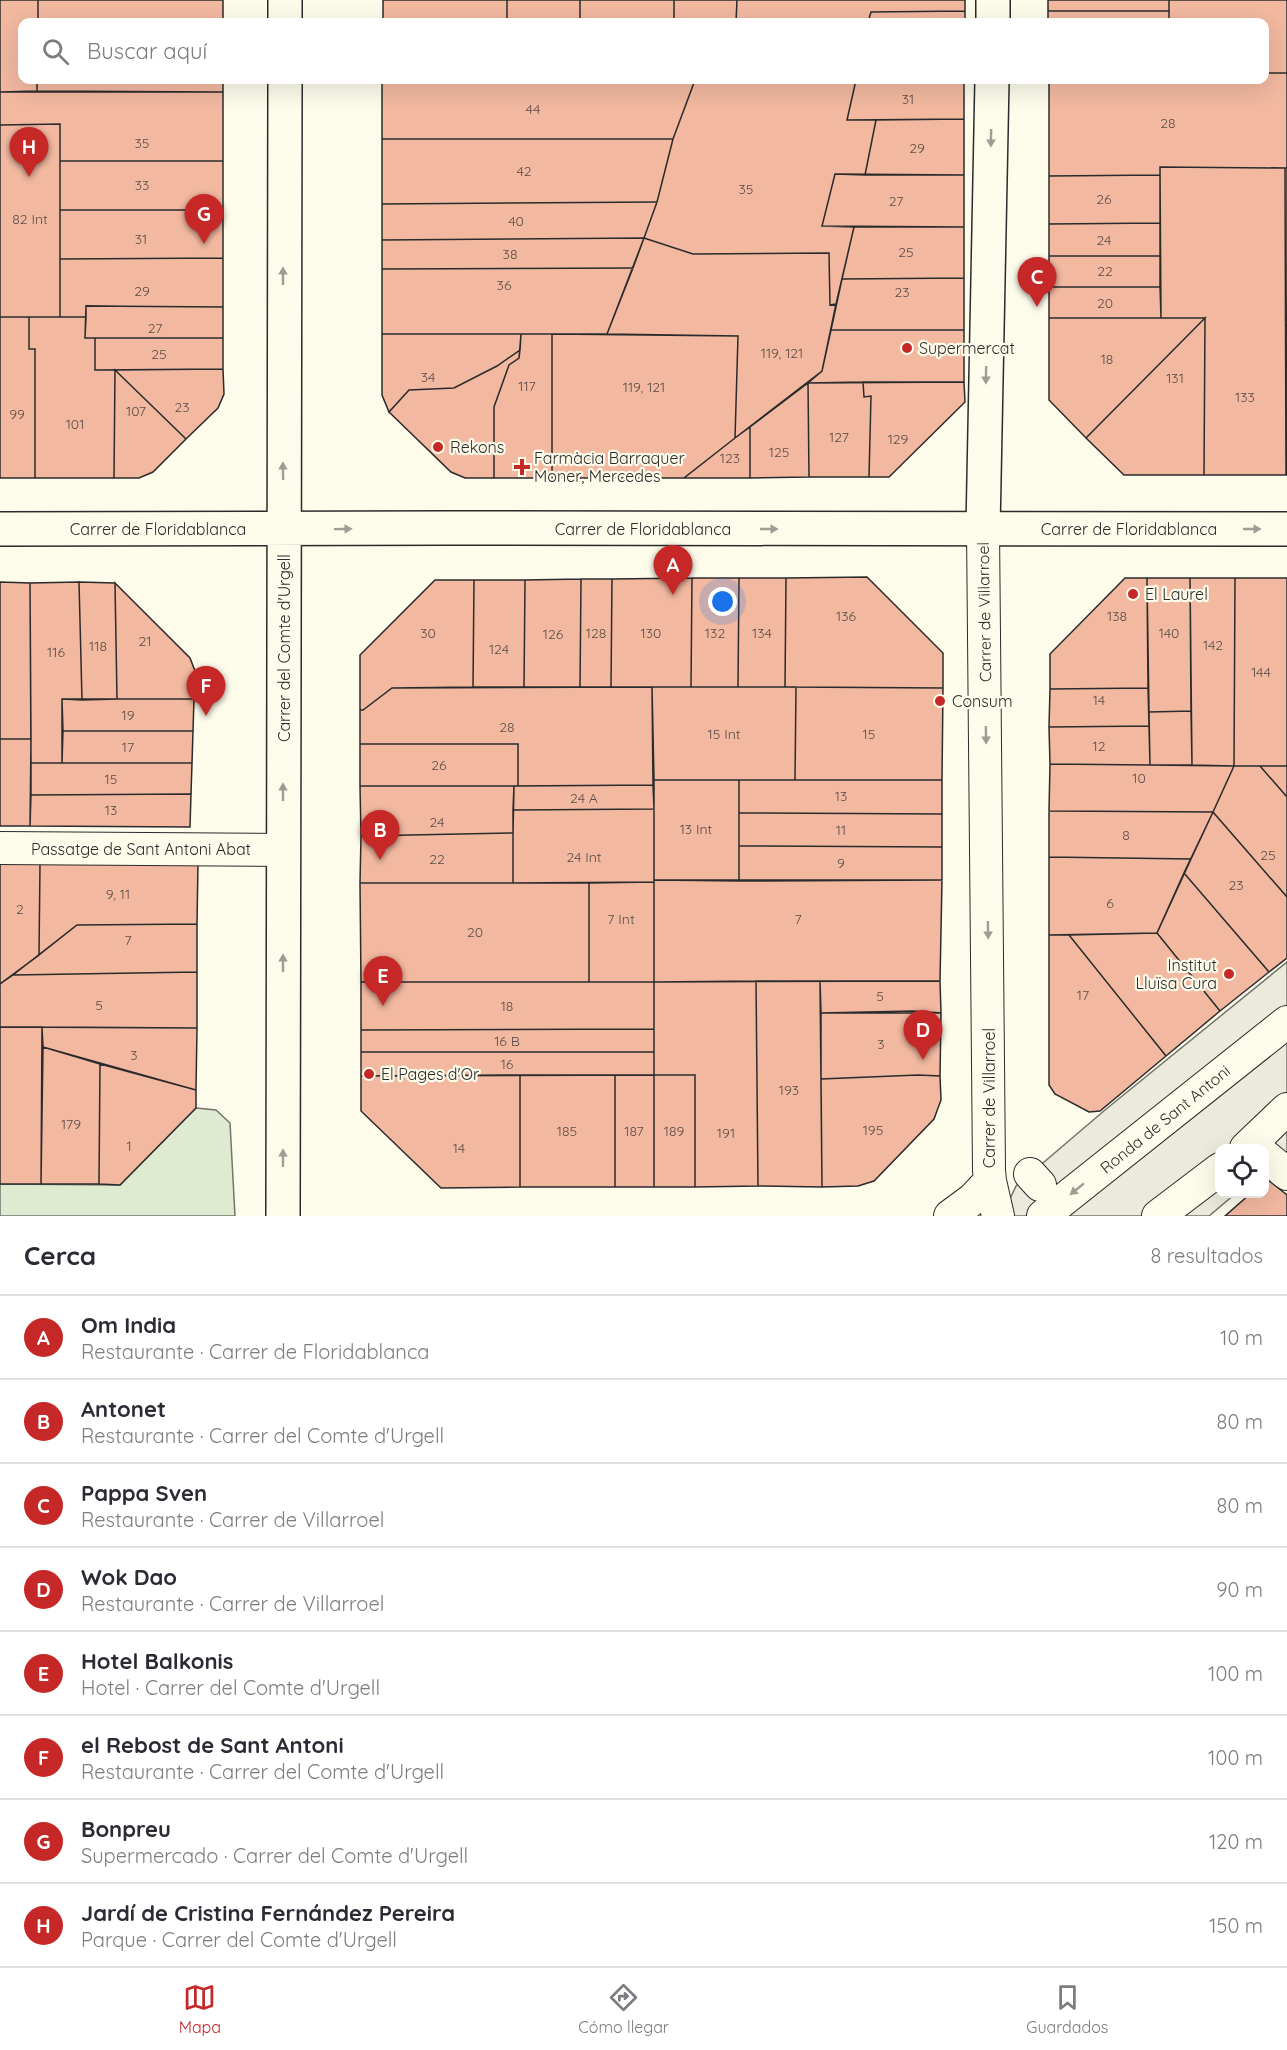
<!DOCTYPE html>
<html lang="es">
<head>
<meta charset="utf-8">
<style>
  body { margin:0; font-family:Quicksand,sans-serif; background:#f2f2f3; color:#2b2b33 }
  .controls { position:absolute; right:18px; bottom:18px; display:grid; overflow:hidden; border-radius:12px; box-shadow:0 6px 24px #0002 }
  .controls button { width:54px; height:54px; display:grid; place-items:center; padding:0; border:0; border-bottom:2px solid #e1e1e2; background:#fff; color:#2b2b33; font:30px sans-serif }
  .you { position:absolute; left:723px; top:602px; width:21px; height:21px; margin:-15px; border:4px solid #fff; border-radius:50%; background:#1a73e8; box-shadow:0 0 0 9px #1a73e833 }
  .badge { display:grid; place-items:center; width:39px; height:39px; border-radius:50%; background:#c62828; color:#fff; font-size:20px; font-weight:700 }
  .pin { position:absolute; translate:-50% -50px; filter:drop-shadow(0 2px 3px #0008) }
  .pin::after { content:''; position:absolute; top:32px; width:21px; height:18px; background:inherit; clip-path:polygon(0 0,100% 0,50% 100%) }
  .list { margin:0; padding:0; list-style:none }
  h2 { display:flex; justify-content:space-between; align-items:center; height:78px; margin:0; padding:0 24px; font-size:26px }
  h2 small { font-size:20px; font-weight:400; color:#7c7c81 }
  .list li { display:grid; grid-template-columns:39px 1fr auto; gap:18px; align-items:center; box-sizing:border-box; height:84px; padding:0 24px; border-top:2px solid #e1e1e2 }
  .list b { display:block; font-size:22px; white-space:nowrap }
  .list p { margin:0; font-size:20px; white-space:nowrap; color:#7c7c81 }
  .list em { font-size:20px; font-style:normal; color:#7c7c81 }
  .icon { flex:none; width:33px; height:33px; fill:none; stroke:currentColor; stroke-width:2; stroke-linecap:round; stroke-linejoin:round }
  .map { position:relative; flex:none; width:1287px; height:1216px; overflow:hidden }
  .search { position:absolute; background:#fff; box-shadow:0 6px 24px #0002; left:18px; right:18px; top:18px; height:66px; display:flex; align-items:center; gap:15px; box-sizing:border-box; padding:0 21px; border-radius:12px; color:#7c7c81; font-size:22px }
  .sheet { height:750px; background:#fff }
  nav { display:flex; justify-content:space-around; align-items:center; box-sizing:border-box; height:84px; border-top:2px solid #e1e1e2; background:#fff; font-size:16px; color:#7c7c81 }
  nav a { display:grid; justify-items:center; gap:3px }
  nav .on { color:#c62828 }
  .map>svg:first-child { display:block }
</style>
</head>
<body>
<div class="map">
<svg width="1287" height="1216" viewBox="0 0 1287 1216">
  <rect width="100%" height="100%" fill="#fdfbea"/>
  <path fill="#deebd1" stroke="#74746e" stroke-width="1.5" d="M196,1108l20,2 14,13 5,93h-235v-32l120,1z"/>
  <path fill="#eceadb" stroke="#74746e" stroke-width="1.5" d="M1287,962v190l-4,4 -19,-8h-44v46h15l-26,22h-199l-1,-15 7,-15 89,-76z"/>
  <path fill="#f2b8a0" stroke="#2b2b2b" stroke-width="1.5" d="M0,0h38v22h-16v58h15v11l-37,1z
    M38,0h185v22h-185z
    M383,0h124v22h-124z
    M507,0h73v22h-73z
    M580,0h94v22h-94z
    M674,0h63l-1,22h-62z
    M737,0h228v11l-94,1 -3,10h-132z
    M1048,0h121v11h-121z
    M1169,0h118v73h-23v-51h-95z
    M965,11v11h-97l3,-10z
    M1048,11h121v11h-121z
    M1264,73h23v95l-127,-1v8l-111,1v-96h215z
    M37,80h186v12l-186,-1z
    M382,80h313l-22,59h-291z
    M695,80h161l-9,40h29l-11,55 -30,-1 -13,52 32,1 -18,77 -6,1 -1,-52 -136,1 -49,-16 13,-36 16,-63z
    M856,80h108v39l-117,1z
    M0,92h223v69h-163v-37l-60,1z
    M964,119v56h-99l11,-55z
    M60,124v193h-60v-192z
    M382,139h291l-16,63 -275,2z
    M60,161h163v49h-163z
    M1160,167l125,1 1,307h-82l1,-157h-44z
    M1285,168h2v307h-1z
    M835,174l129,1v52l-142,-1z
    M1160,175v48l-111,1v-48z
    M657,202l-13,36 -262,2v-36z
    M60,210h163v48l-163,1z
    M1160,223v33h-111v-32z
    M854,227h110v51l-122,1z
    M644,238l49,16 136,-1 1,52 6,-1 -14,67 -87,67 3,-102 -131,-2z
    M644,238l-11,30 -251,1v-29z
    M1049,256h111v31h-111z
    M223,258v49l-137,-1v11h-26v-58z
    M633,268l-26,66h-225v-65z
    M964,278v52h-133l11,-51z
    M1049,287h111l1,31h-112z
    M86,306l137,1v31h-138z
    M0,317h29v32h6v129h-35z
    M29,317h57l-1,21h10v32h20l-1,108h-79v-129h-6z
    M1049,318h156l-119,120 -37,-38z
    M1205,318l-1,157h-80l-38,-37z
    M831,330h133v52l-156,1 14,-12z
    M382,334h139l-1,16 -23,16 -43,22 -45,2 -20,22 -7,-17z
    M521,334h31v144h-58v-71l15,-42 10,-7z
    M552,334l186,2 -3,102 -51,40h-132z
    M95,338h128v31l-128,1z
    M520,350l-1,8 -10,7 -15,42v71h-29l-14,-6 -62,-60 20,-22 45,-2 43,-22z
    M223,369l1,25 -6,14 -32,31 -71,-69z
    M115,370l71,69 -33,33 -14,6h-25z
    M863,382l1,15 7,-1 -2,81h-60l-1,-94z
    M863,382h101l1,20 -76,75h-20l2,-81 -7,1z
    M808,383l1,94 -59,1v-51z
    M750,427v51h-66l51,-40z
    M867,577l76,76v35l-158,-1 1,-109z
    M692,578l-1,109h-80l1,-108z
    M692,578h47l-1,109h-47z
    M739,578h47l-1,109h-47z
    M1125,578h22l1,110 -98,1v-35z
    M1147,578h43l1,133 -42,1z
    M1190,578h45l-1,188 -42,-1z
    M1235,578h52v188h-53z
    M581,579l-1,108h-56l1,-107z
    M581,579h31l-1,108h-31z
    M435,580h39l-1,107 -81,1 -29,22h-3v-55z
    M474,580h51l-1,107h-51z
    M0,582l30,1 1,156h-31z
    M79,582l3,118 -20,-1v64h-31l-1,-180z
    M79,582l36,1 2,116 -35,1z
    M115,583l75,75 5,13 -1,28h-77z
    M652,687h144l-1,93h-141z
    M652,687l1,98 -135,1v-42h-158v-34h3l29,-22z
    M796,687l147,1 -1,92h-147z
    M1148,688l1,38 -100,1 1,-38z
    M62,699h132l-1,32h-130z
    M1191,711l1,54h-42l-1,-53z
    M1149,726l1,39 -100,-1 -1,-37z
    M63,731h130l-1,32h-130z
    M0,739h31l-1,87h-30z
    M360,744h158v42h-158z
    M31,763h161l-1,31 -160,1z
    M1050,764l100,1 84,1 -21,46 -164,-1z
    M1234,766h26l27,31v100l-74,-85z
    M1260,766h27v31z
    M654,780h85v101l-85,-1z
    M739,780h203v34l-203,-1z
    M653,785l1,24 -141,1 1,-24z
    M360,786h154l-1,47 -152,3z
    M191,794l-1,33 -160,-1 1,-31z
    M654,809v73l-141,1v-73z
    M1049,811l164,1 -22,47 -142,-2z
    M1213,812l74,85v61l-18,14 -85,-99z
    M739,813l203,1v33l-203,-1z
    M513,833v50h-153l1,-47z
    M739,846l203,1v33l-203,1z
    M1049,857l142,2 -34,74 -108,2z
    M198,863l-1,61 -120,1 -38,30 1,-91z
    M0,864h40l-1,91 -39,29z
    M1184,873l85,99 -49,39 -63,-78z
    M654,880h288l-2,101 -286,1z
    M654,882v100h-65v-99z
    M360,883h229v99h-228z
    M197,924v48l-184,3 64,-50z
    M1157,933l63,78 -54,45 -97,-121z
    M1049,935h20l97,121 -66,55 -11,1 -34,-18 -6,-9z
    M197,972v56l-197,-1v-43l13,-9z
    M756,981l2,205 -63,1v-112h-41v-93z
    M756,981h64l2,206 -64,-1z
    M820,981h120l1,32h-120z
    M361,982h293v47l-293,1z
    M913,1011l28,2 -1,63 -22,-1 -97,4v-66z
    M0,1027h42l-1,157h-41z
    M42,1027l155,1 -1,62 -153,-43z
    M654,1029v23h-293v-22z
    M43,1047l57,17 -1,120h-58z
    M361,1052h293v23l-293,1z
    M100,1064l96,26v18l-76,77 -21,-1z
    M520,1075v112l-79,1 -80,-77v-35z
    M520,1075h95v112h-95z
    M615,1075h39v112h-39z
    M654,1075h41v112h-41z
    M918,1075l22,1 1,24 -7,19 -60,62 -16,5 -36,1 -1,-108z
    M1267,1179l20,16v21h-62l25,-22h14v-13z"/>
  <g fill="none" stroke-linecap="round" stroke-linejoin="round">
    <defs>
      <path id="street" d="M983,529l6,641 1,11 8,35
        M0,848l283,2
        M1246,1148l41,-39
        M1264,1155l23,19
        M1030,1174l10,11
        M950,1216l23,-17 17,-18
        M1043,1216l244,-194
        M1158,1216l62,-47"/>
      <path id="secondary" d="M285,22v-22
        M993,22v-22
        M0,529l447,-1 840,1
        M983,529l9,-449
        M283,1216c-1,-379 -1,-758 2,-1136"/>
    </defs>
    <use href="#street" stroke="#2b2b2b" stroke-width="34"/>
    <use href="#secondary" stroke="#2b2b2b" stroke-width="36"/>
    <use href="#street" stroke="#fdfbea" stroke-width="32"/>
    <use href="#secondary" stroke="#fdfbea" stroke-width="33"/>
  </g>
  <defs><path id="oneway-solid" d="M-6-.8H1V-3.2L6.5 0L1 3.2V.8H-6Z" transform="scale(1.5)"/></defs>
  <g fill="#9e9d94">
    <use href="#oneway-solid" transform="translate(991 138) rotate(91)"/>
    <use href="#oneway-solid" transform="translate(283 276) rotate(-90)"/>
    <use href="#oneway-solid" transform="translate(986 375) rotate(91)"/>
    <use href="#oneway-solid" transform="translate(283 471) rotate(-91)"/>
    <use href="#oneway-solid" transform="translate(343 529) rotate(-1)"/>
    <use href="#oneway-solid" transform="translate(769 529)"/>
    <use href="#oneway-solid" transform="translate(1252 529)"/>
    <use href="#oneway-solid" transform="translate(986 735) rotate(89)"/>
    <use href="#oneway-solid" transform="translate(283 792) rotate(-90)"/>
    <use href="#oneway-solid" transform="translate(988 930) rotate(89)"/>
    <use href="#oneway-solid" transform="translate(283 963) rotate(-90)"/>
    <use href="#oneway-solid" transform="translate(283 1158) rotate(-90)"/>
    <use href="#oneway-solid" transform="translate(1077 1189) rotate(141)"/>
  </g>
  <g fill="#c62828" stroke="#fdfbea" stroke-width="2">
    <circle cx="907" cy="348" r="6"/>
    <circle cx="438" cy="447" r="6"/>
    <path d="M519 458h6v6h6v6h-6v6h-6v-6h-6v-6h6z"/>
    <circle cx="1133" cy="594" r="6"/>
    <circle cx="940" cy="701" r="6"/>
    <circle cx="1229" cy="974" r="6"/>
    <circle cx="369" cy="1074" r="6"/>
  </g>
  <g text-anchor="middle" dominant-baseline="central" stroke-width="4.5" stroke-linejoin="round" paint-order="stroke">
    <g font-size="14" fill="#5d4e48">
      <text x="908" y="99">31</text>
      <text x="533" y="109">44</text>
      <text x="1168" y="123">28</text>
      <text x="142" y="143">35</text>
      <text x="917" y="148">29</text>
      <text x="524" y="171">42</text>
      <text x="142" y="185">33</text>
      <text x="746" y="189">35</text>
      <text x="1104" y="199">26</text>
      <text x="896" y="201">27</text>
      <text x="30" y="219">82 Int</text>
      <text x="516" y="221">40</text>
      <text x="141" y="239">31</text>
      <text x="1104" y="240">24</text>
      <text x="906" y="252">25</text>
      <text x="510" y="254">38</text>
      <text x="1105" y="271">22</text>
      <text x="504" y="285">36</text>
      <text x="142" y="291">29</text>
      <text x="902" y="292">23</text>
      <text x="1105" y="303">20</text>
      <text x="155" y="328">27</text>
      <text x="782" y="353">119, 121</text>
      <text x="159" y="354">25</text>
      <text x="1107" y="359">18</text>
      <text x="428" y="377">34</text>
      <text x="1175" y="378">131</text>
      <text x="527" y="386">117</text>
      <text x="644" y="387">119, 121</text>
      <text x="1245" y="397">133</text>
      <text x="182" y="407">23</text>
      <text x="136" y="411">107</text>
      <text x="17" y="414">99</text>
      <text x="75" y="424">101</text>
      <text x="839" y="437">127</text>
      <text x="898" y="439">129</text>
      <text x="779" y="452">125</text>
      <text x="730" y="458">123</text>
      <text x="846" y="616">136</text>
      <text x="1117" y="616">138</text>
      <text x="428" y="633">30</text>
      <text x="596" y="633">128</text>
      <text x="651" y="633">130</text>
      <text x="715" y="633">132</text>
      <text x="762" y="633">134</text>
      <text x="1169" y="633">140</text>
      <text x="553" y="634">126</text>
      <text x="145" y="641">21</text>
      <text x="1213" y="645">142</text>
      <text x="98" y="646">118</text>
      <text x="499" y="649">124</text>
      <text x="56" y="652">116</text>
      <text x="1261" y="672">144</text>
      <text x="1099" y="700">14</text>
      <text x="128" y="715">19</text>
      <text x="507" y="727">28</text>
      <text x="724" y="734">15 Int</text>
      <text x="869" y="734">15</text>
      <text x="1099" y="746">12</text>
      <text x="128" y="747">17</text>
      <text x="439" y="765">26</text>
      <text x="1139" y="778">10</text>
      <text x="111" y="779">15</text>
      <text x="841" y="796">13</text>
      <text x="584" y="798">24 A</text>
      <text x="111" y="810">13</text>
      <text x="437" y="822">24</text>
      <text x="696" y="829">13 Int</text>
      <text x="841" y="830">11</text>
      <text x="1126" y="835">8</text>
      <text x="1268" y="855">25</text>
      <text x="584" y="857">24 Int</text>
      <text x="437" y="859">22</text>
      <text x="841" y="863">9</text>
      <text x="1236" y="885">23</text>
      <text x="118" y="894">9, 11</text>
      <text x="1110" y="903">6</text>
      <text x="20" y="909">2</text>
      <text x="621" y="919">7 Int</text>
      <text x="798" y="919">7</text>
      <text x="475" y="932">20</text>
      <text x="128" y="940">7</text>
      <text x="1083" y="995">17</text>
      <text x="880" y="996">5</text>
      <text x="99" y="1005">5</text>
      <text x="507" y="1006">18</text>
      <text x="507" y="1041">16 B</text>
      <text x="881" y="1044">3</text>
      <text x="134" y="1055">3</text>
      <text x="507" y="1064">16</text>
      <text x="789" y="1090">193</text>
      <text x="71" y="1124">179</text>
      <text x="873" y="1130">195</text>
      <text x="567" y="1131">185</text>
      <text x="634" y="1131">187</text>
      <text x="674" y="1131">189</text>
      <text x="726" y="1133">191</text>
      <text x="129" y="1146">1</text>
      <text x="459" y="1148">14</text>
    </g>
    <g font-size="16" fill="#2b2b2b" stroke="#fdfbea" text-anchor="start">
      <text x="919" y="348">Supermercat</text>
      <text x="450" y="447">Rekons</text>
      <text x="534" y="458">Farmàcia Barraquer<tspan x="534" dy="18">Moner, Mercedes</tspan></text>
      <text x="1145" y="594">El Laurel</text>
      <text x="952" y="701">Consum</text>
      <text x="1217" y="965" text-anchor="end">Institut<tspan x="1217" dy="18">Lluïsa Cura</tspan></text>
      <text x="381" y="1074">El Pages d'Or</text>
    </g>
    <g font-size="16" fill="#2b2b2b" stroke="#fdfbea">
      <text x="158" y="529">Carrer de Floridablanca</text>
      <text x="643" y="529">Carrer de Floridablanca</text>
      <text x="1129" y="529">Carrer de Floridablanca</text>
      <text transform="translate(984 612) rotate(-91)">Carrer de Villarroel</text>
      <text transform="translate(284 648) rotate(-90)">Carrer del Comte d'Urgell</text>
      <text x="141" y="849">Passatge de Sant Antoni Abat</text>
      <text transform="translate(989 1098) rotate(-90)">Carrer de Villarroel</text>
      <text transform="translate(1165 1119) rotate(-39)">Ronda de Sant Antoni</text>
    </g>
  </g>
</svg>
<div class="controls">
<button><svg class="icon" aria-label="locate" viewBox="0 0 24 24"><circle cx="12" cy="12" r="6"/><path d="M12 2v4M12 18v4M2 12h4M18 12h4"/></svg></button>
</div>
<div class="you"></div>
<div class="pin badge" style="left:673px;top:595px">A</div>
<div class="pin badge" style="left:380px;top:860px">B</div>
<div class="pin badge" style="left:1037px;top:307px">C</div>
<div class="pin badge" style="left:923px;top:1060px">D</div>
<div class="pin badge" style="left:383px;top:1006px">E</div>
<div class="pin badge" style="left:206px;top:716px">F</div>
<div class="pin badge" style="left:204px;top:244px">G</div>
<div class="pin badge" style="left:29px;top:177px">H</div>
<div class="search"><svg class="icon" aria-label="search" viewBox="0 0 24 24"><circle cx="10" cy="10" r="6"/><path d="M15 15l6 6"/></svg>Buscar aquí</div>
</div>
<section class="sheet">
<h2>Cerca<small>8 resultados</small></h2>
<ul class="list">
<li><span class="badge">A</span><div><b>Om India</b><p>Restaurante · Carrer de Floridablanca</p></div><em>10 m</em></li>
<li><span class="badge">B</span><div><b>Antonet</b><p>Restaurante · Carrer del Comte d'Urgell</p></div><em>80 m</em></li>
<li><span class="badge">C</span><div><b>Pappa Sven</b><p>Restaurante · Carrer de Villarroel</p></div><em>80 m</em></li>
<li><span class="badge">D</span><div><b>Wok Dao</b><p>Restaurante · Carrer de Villarroel</p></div><em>90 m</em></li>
<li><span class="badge">E</span><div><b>Hotel Balkonis</b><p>Hotel · Carrer del Comte d'Urgell</p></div><em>100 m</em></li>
<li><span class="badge">F</span><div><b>el Rebost de Sant Antoni</b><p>Restaurante · Carrer del Comte d'Urgell</p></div><em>100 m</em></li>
<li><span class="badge">G</span><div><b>Bonpreu</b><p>Supermercado · Carrer del Comte d'Urgell</p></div><em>120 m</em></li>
<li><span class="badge">H</span><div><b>Jardí de Cristina Fernández Pereira</b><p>Parque · Carrer del Comte d'Urgell</p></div><em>150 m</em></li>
</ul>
</section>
<nav>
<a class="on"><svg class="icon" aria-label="map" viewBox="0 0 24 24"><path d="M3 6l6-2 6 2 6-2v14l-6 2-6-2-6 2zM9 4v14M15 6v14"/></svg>Mapa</a>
<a><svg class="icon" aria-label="directions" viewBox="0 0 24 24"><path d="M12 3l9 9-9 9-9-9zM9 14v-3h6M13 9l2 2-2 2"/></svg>Cómo llegar</a>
<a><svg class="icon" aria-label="saved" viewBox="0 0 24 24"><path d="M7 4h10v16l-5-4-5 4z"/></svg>Guardados</a>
</nav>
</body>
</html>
